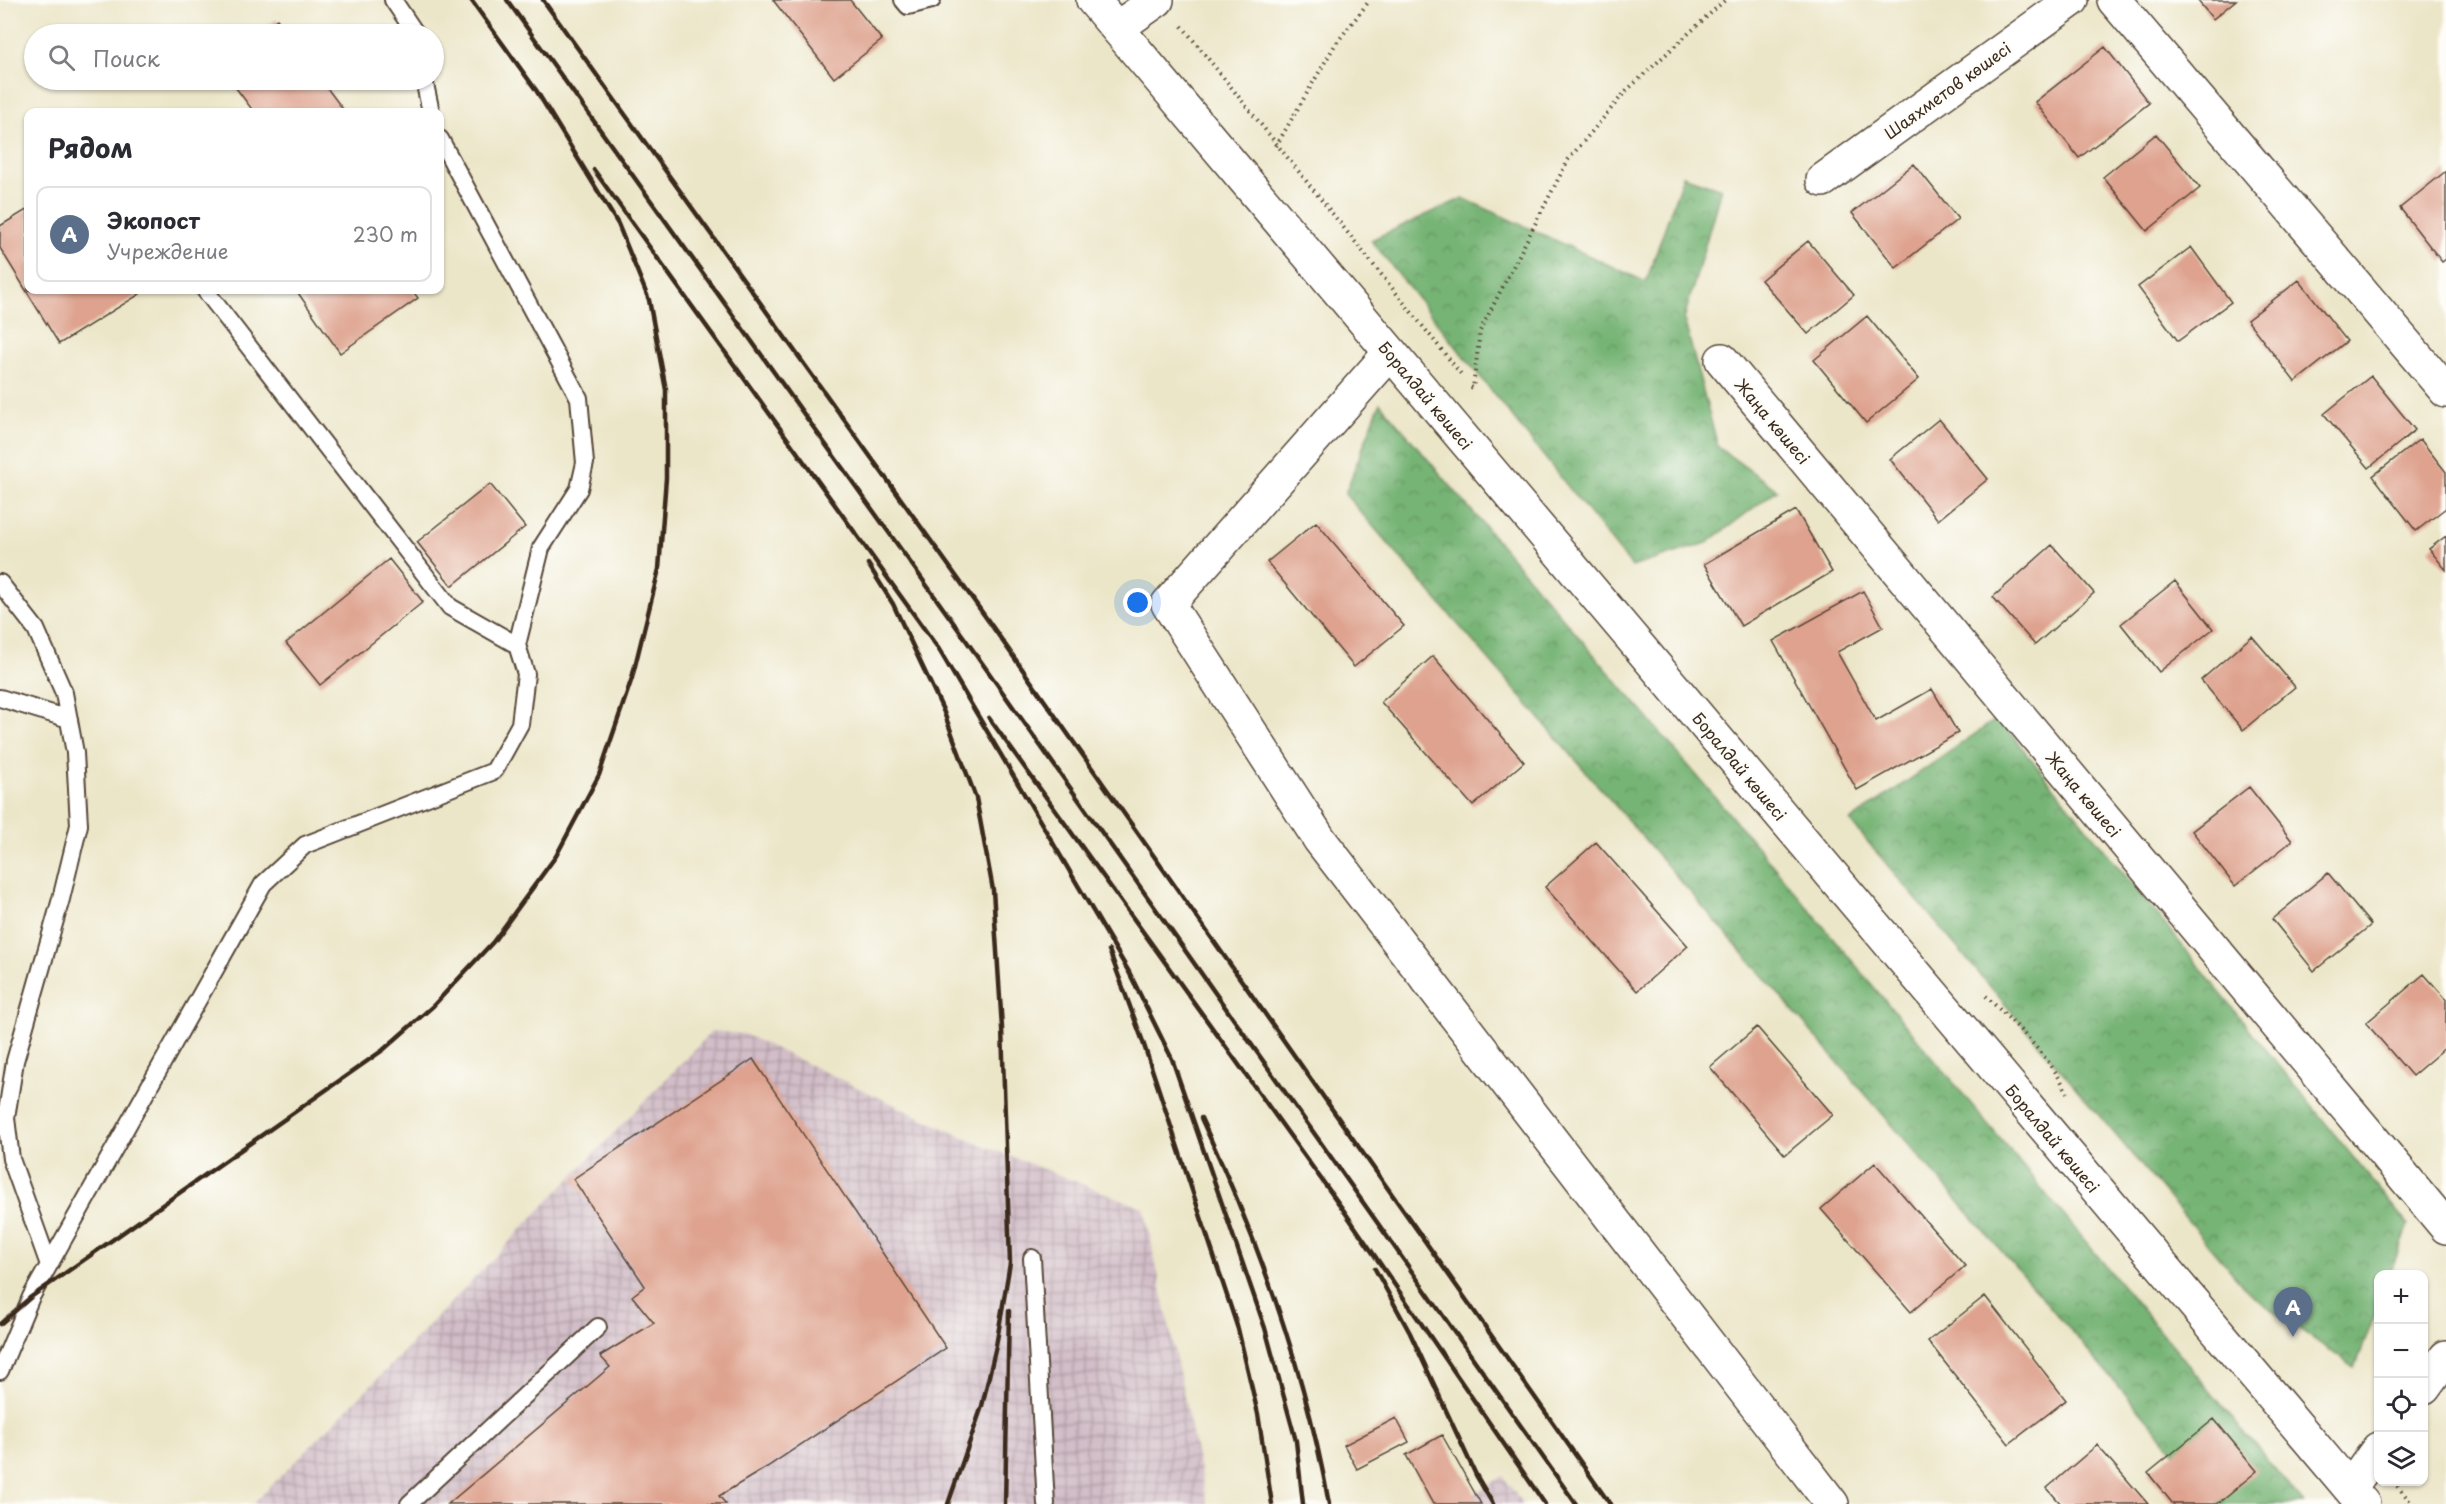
<!DOCTYPE html>
<html lang="ru">
<head>
<meta charset="utf-8">
<style>
  body { margin:0; font-family:"Playpen Sans",sans-serif; background:#f2f2f3; color:#2b2b33 }
  .controls { position:absolute; right:18px; bottom:18px; display:grid; overflow:hidden; border-radius:12px; box-shadow:0 2px 4px #0004 }
  .controls button { width:54px; height:54px; display:grid; place-items:center; padding:0; border:0; border-bottom:2px solid #e1e1e2; background:#fff; color:#2b2b33; font:30px sans-serif }
  .you { position:absolute; left:1138px; top:603px; width:21px; height:21px; margin:-15px; border:4px solid #fff; border-radius:50%; background:#1a73e8; box-shadow:0 0 0 9px #1a73e833 }
  .badge { display:grid; place-items:center; width:39px; height:39px; border-radius:50%; background:#b45309; color:#fff; font-size:20px; font-weight:700 }
  .pin { position:absolute; translate:-50% -50px; filter:drop-shadow(0 2px 3px #0008) }
  .pin::after { content:''; position:absolute; top:32px; width:21px; height:18px; background:inherit; clip-path:polygon(0 0,100% 0,50% 100%) }
  .list { margin:0; padding:0; list-style:none }
  h2 { display:flex; justify-content:space-between; align-items:center; height:78px; margin:0; padding:0 24px; font-size:26px }
  h2 small { font-size:20px; font-weight:400; color:#7c7c81 }
  .list li { display:grid; grid-template-columns:39px 1fr auto; gap:18px; align-items:center; box-sizing:border-box; height:96px; margin:0 12px 12px; padding:0 12px; border:2px solid #e1e1e2; border-radius:12px }
  .list b { display:block; font-size:22px; white-space:nowrap }
  .list p { margin:0; font-size:20px; white-space:nowrap; color:#7c7c81 }
  .list em { font-size:20px; font-style:normal; color:#7c7c81 }
  .icon { flex:none; width:33px; height:33px; fill:none; stroke:currentColor; stroke-width:2; stroke-linecap:round; stroke-linejoin:round }
  .map { position:relative; flex:none; width:2446px; height:1504px; overflow:hidden }
  .search { position:absolute; background:#fff; box-shadow:0 2px 4px #0004; left:24px; top:24px; width:420px; height:66px; display:flex; align-items:center; gap:15px; box-sizing:border-box; padding:0 21px; border-radius:33px; color:#7c7c81; font-size:22px }
  .panel { position:absolute; background:#fff; box-shadow:0 2px 4px #0004; left:24px; top:108px; width:420px; height:186px; border-radius:12px }
  .map>svg:first-child { display:block }
</style>
</head>
<body>
<div class="map">
<svg width="2446" height="1504" viewBox="0 0 2446 1504">
  <defs>
    <pattern id="industrial-grid" width="8" height="8" patternUnits="userSpaceOnUse" patternTransform="scale(1.5)"><rect width="8" height="8" fill="#d2bdc8"/><path d="M0 4h8M4 0v8" fill="none" stroke="#ac9aa2"/></pattern>
    <pattern id="forest-crowns" width="20" height="18" patternUnits="userSpaceOnUse" patternTransform="scale(1.5)"><rect width="20" height="18" fill="#76b474"/><path d="M2 6a3 3 0 1 1 6 0M12 15a3 3 0 1 1 6 0" fill="none" stroke="#62935f"/></pattern>
  </defs>
  <rect width="100%" height="100%" fill="#fdfcf7"/>
  <filter id="ink" filterUnits="userSpaceOnUse"><feTurbulence type="fractalNoise" baseFrequency=".0167" numOctaves="2"/><feDisplacementMap in="SourceGraphic" scale="12" xChannelSelector="R" yChannelSelector="G"/><feConvolveMatrix kernelMatrix="1 2 1 2 8 2 1 2 1" color-interpolation-filters="sRGB"/></filter>
  <filter id="wash" filterUnits="userSpaceOnUse"><feTurbulence type="fractalNoise" baseFrequency=".008" numOctaves="4" result="noise"/><feDisplacementMap in="SourceGraphic" scale="24" xChannelSelector="R" yChannelSelector="G"/><feGaussianBlur stdDeviation="1.35" result="paint"/><feColorMatrix in="noise" values="0 0 0 0 0 0 0 0 0 0 0 0 0 0 0 0 0 1.4 0 .05"/><feComposite in="paint" operator="in"/></filter>
  <g filter="url(#wash)">
    <rect width="100%" height="100%" fill="#ece6c9"/>
    <path fill="url(#industrial-grid)" d="M712,1031l32,3 225,106 175,68 63,296h-954l133,-134z
      M1503,1476l20,28h-64z"/>
    <path fill="url(#forest-crowns)" stroke="#586f49" stroke-width="1.5" d="M1683,176l38,13 -37,130 34,128 59,43 -70,53 -75,24 -261,-327 92,-42 183,84z
      M1380,403l369,434 555,667h-86l-64,-77 -809,-933z
      M1998,718l410,507 -18,49h-12v32l-23,62 -104,-73 -401,-474z"/>
    <g id="blocks">
      <path fill="#dea28e" d="M773,0h77l32,40 -48,38z
        M2197,0h39l-23,19z
        M277,19l11,15h-31z
        M2105,47l44,56 -70,55 -44,-56z
        M230,80h91l24,32h-91z
        M2156,134l44,54 -53,43 -44,-54z
        M1914,164l44,55 -62,49 -44,-55z
        M2446,171v88l-4,3 -42,-54z
        M28,209v81h110l2,4 -81,50 -59,-96v-22z
        M1808,241l46,54 -46,39 -47,-54z
        M2191,247l40,55 -53,39 -40,-54z
        M2299,280l48,61 -52,41 -48,-62z
        M296,290h116l6,8 -78,55z
        M1867,316l52,63 -53,44 -52,-63z
        M2371,376l44,54 -46,38 -45,-54z
        M1939,419l49,60 -50,41 -48,-61z
        M2420,439l26,33v36l-30,23 -43,-55z
        M490,484l35,43 -73,59 -35,-44z
        M1796,510l36,62 -91,54 -37,-62z
        M1316,522l88,104 -50,41 -87,-105z
        M2446,536v34l-17,-21z
        M2052,545l42,48 -59,52 -42,-48z
        M389,559l34,43 -103,83 -34,-42z
        M2175,581l38,48 -54,43 -38,-48z
        M1863,591l20,36 -46,25 39,69 56,-32 26,44 -101,57 -84,-149z
        M2252,636l43,51 -52,43 -42,-50z
        M1433,656l91,106 -51,44 -92,-104z
        M2249,787l43,54 -57,45 -43,-55z
        M1596,842l92,104 -51,45 -92,-104z
        M2328,873l43,52 -57,46 -42,-52z
        M2424,974l22,25v48l-34,29 -46,-53z
        M1757,1027l76,88 -48,40 -75,-88z
        M753,1059l193,289 -179,119 -48,29 7,8h-278l162,-137 -10,-11 54,-33 -22,-27 13,-10 -72,-107z
        M1875,1163l90,103 -54,46 -90,-103z
        M1985,1296l81,104 -57,44 -81,-103z
        M1396,1418l13,24 -52,27 -13,-24z
        M2214,1419l43,52 -40,33h-44l-25,-31z
        M1442,1435l39,69h-48l-27,-49z
        M2097,1445l51,59h-87l-14,-16z"/>
    </g>
  </g>
  <g filter="url(#ink)">
    <use href="#blocks" fill-opacity="0" stroke="#564638" stroke-width="1.5"/>
    <g fill="none" stroke-linecap="round" stroke-linejoin="round">
      <defs>
        <path id="service" d="M393,0l23,34
          M903,0l5,6 24,-6
          M424,80l7,32
          M205,290l245,317 67,38
          M0,583l36,46 28,64 11,60 4,72 -18,74 -46,162 -9,57 5,41 38,106
          M0,698l69,21
          M1032,1258l14,246
          M0,1371l31,-74 232,-413 42,-39 189,-74 26,-47 6,-50 -9,-29 24,-97 38,-59 6,-26 -6,-65 -139,-259
          M409,1504l189,-177"/>
        <path id="minor" d="M2114,0l332,391
          M1823,180l249,-180
          M1390,353l-222,251 152,236 512,664
          M1722,360l724,867
          M2424,1387l22,-30
          M2350,1488l28,-39"/>
        <path id="tertiary" d="M1117,28l40,-28"/>
        <path id="primary" d="M1093,0l1270,1504"/>
      </defs>
      <use href="#service" stroke="#564638" stroke-width="20"/>
      <use href="#minor" stroke="#564638" stroke-width="36"/>
      <use href="#tertiary" stroke="#564638" stroke-width="36"/>
      <use href="#primary" stroke="#564638" stroke-width="36"/>
      <path stroke="#564638" stroke-width="4" stroke-dasharray="1.5 4.5" stroke-linecap="butt" d="M1182,26l279,348
        M1276,146l59,-101 35,-45
        M1471,387l2,1 7,-57 88,-171 58,-69 99,-91
        M1986,996c26,26 67,63 81,97
        M2397,1486l16,18"/>
      <use href="#service" stroke="#fff" stroke-width="16"/>
      <use href="#minor" stroke="#fff" stroke-width="33"/>
      <use href="#tertiary" stroke="#fff" stroke-width="33"/>
      <use href="#primary" stroke="#fff" stroke-width="33"/>
      <path stroke="#3b2a1e" stroke-width="4.5" d="M507,0l456,636 613,868
        M543,0l444,619 623,885
        M594,170l344,478 191,324 43,87 93,269 31,113 7,63
        M868,564l25,40 50,106 33,88 17,92 9,138 8,235 -14,83 -14,60 -34,98
        M989,718l353,490 203,296
        M1109,950l33,89 96,290 20,85 14,90
        M1201,1118c58,124 104,251 128,386
        M1375,1269l35,64 66,142 17,29
        M0,1324l31,-27 352,-247 50,-44 60,-64 63,-86 43,-81 33,-97 27,-109 7,-91v-88l-17,-90 -31,-76 -82,-134 -65,-90
        M1005,1504l4,-193"/>
    </g>
  </g>
  <g text-anchor="middle" dominant-baseline="central" stroke-width="4.5" stroke-linejoin="round" paint-order="stroke">
    <g font-size="16" fill="#3b2a1e" stroke="#fdfcf7">
      <text transform="translate(1947 90) rotate(-36)">Шаяхметов көшесі</text>
      <text transform="translate(1426 395) rotate(50)">Боралдай көшесі</text>
      <text transform="translate(1773 421) rotate(50)">Жаңа көшесі</text>
      <text transform="translate(1740 766) rotate(50)">Боралдай көшесі</text>
      <text transform="translate(2084 794) rotate(50)">Жаңа көшесі</text>
      <text transform="translate(2053 1138) rotate(50)">Боралдай көшесі</text>
    </g>
  </g>
</svg>
<div class="controls">
<button>+</button>
<button>−</button>
<button><svg class="icon" aria-label="locate" viewBox="0 0 24 24"><circle cx="12" cy="12" r="6"/><path d="M12 2v4M12 18v4M2 12h4M18 12h4"/></svg></button>
<button><svg class="icon" aria-label="layers" viewBox="0 0 24 24"><path d="M12 4l9 5-9 5-9-5zM3 14l9 5 9-5"/></svg></button>
</div>
<div class="you"></div>
<div class="pin badge" style="left:2293px;top:1337px;background:#5c6f8a">A</div>
<div class="search"><svg class="icon" aria-label="search" viewBox="0 0 24 24"><circle cx="10" cy="10" r="6"/><path d="M15 15l6 6"/></svg>Поиск</div>
<section class="panel">
<h2>Рядом<small></small></h2>
<ul class="list">
<li><span class="badge" style="background:#5c6f8a">A</span><div><b>Экопост</b><p>Учреждение</p></div><em>230 m</em></li>
</ul>
</section>
</div>
</body>
</html>
